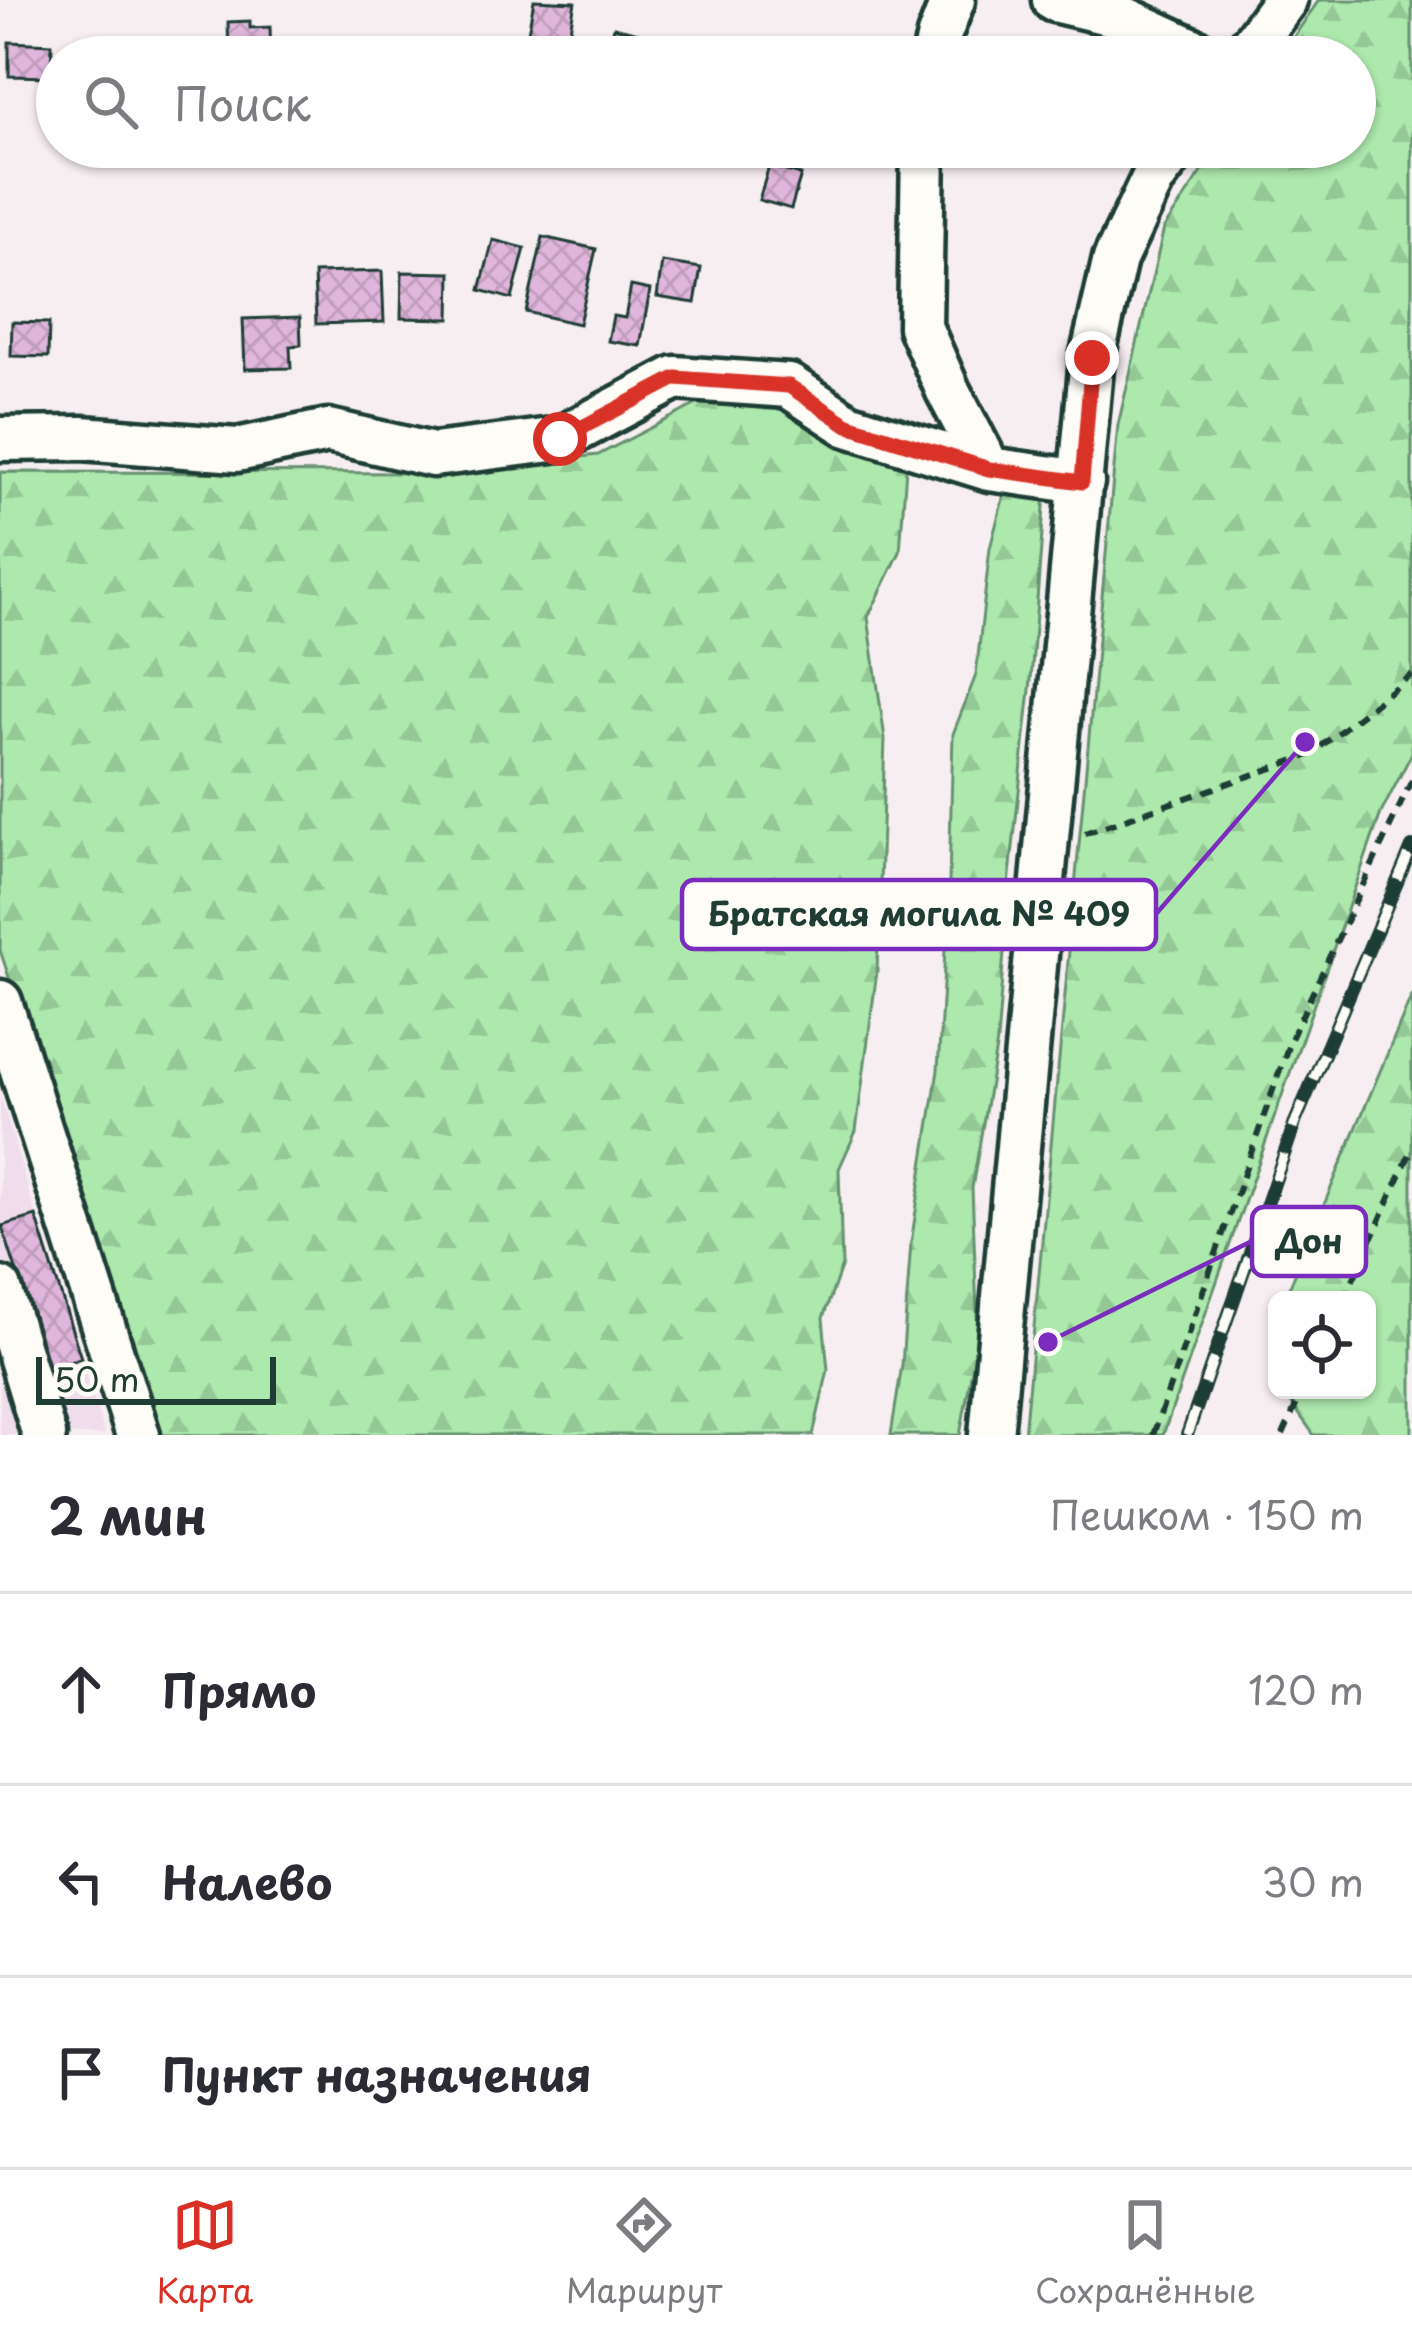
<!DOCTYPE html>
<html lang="ru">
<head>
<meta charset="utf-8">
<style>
  body { margin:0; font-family:"Playpen Sans",sans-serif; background:#f7f7f7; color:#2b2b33 }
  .controls { position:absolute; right:36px; bottom:36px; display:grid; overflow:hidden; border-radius:18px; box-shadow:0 3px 9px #0004 }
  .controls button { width:108px; height:108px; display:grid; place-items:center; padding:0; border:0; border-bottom:3px solid #e1e1e2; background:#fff; color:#2b2b33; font:60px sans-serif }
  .scale { position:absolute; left:36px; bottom:30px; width:240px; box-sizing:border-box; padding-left:12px; border:6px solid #1f3d34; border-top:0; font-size:33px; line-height:42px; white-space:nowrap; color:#1f3d34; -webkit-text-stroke:9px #fdfcf7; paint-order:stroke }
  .stop { position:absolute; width:36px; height:36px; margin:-27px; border:9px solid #d93025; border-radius:50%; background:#fff }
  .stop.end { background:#d93025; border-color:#fff; box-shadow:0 3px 12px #0008 }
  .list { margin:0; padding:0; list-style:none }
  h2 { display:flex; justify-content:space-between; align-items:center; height:156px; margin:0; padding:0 48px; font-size:51px }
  h2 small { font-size:39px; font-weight:400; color:#7c7c81 }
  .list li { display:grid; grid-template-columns:78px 1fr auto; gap:36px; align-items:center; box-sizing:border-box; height:192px; padding:0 48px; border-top:3px solid #e1e1e2 }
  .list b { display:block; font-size:45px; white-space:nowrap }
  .list em { font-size:39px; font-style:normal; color:#7c7c81 }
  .icon { flex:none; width:66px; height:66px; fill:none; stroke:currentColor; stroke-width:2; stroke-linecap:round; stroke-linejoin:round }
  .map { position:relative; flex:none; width:1412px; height:1435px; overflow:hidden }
  .search { position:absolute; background:#fff; box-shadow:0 3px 9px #0004; left:36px; right:36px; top:36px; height:132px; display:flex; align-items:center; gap:30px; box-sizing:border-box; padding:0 42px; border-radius:66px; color:#7c7c81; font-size:45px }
  .sheet { height:732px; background:#fff }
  nav { display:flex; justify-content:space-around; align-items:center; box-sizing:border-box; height:168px; border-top:3px solid #e1e1e2; background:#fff; font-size:33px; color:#7c7c81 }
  nav a { display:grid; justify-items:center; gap:6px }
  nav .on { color:#d93025 }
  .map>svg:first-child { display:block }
</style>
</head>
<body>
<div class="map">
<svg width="1412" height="1435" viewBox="0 0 1412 1435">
  <defs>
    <pattern id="forest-firs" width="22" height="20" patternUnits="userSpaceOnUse" patternTransform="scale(3)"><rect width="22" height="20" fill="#ade8ad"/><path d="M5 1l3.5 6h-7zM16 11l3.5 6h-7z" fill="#94c895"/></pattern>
    <pattern id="building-cross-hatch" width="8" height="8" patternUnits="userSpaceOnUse" patternTransform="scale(3)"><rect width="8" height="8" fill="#e1b6dc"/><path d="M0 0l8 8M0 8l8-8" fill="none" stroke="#c19dbd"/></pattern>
  </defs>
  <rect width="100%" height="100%" fill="#f7eef2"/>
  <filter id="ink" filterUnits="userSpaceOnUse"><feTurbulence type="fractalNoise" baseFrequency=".00833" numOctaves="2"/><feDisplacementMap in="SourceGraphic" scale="24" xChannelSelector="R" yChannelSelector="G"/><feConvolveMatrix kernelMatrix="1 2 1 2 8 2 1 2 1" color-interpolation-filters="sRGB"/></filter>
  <g filter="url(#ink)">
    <path fill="#f0ddeb" d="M0,1094l36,122 69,219h-105z"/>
    <path fill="url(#forest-firs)" stroke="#669270" stroke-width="3" d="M1319,0h93v753l-31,60 -218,622h-139l94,-1010 46,-197 55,-81h136v-90h-75z
      M722,391l62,12 122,64 -6,85 -32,65 17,122 -8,232 -21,160 -17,38 3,96 -19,53 5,52 -15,65h-654l-159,-485v-478l442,1 156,-18z
      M1005,491l40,3 -14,186 -21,195 -13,167 -25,146 6,150 -18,97h-69l11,-70 9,-122 27,-173 11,-188 4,-148 23,-59 14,-127z
      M1412,995v440h-98l-32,-45h85v-90h-83z"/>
    <path fill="url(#building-cross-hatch)" stroke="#1f3d34" stroke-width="3" d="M534,0l41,2 -10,55h-23l2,-17 -17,-2z
      M250,21v7l20,-1 1,30h-42l-1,-35z
      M614,27l45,11 -5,19h-48z
      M139,38v19h-51v-17z
      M9,42l43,2 -1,33 -42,-1z
      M769,166l32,9 -10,34 -32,-9z
      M543,237l53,12 -17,75 -53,-12z
      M493,240l32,8 -13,51 -32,-9z
      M662,262l39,6 -6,35 -38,-6z
      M382,271l2,51 -68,2 -2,-51z
      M402,272l49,1 -1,46 -49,-1z
      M631,286l19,4 -10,56 -32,-5 5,-25 12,2z
      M300,317l1,28 -11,1 1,22 -46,1 -2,-50z
      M12,322l37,1 -1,34 -37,-1z
      M36,1216l45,142 -33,11 -46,-143z"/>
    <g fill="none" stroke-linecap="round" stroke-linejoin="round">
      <defs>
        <path id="minor" d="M1054,0l63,15 91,42
          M934,57l5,-21 14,-36
          M1243,57l42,-57
          M923,147l-3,180 28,64 41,78 93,13
          M0,439l82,-1 155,12 91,-19 105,24 127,-16 115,-61 114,8 59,39 141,44
          M0,1002l138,433
          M0,1289l44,146
          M991,1435l101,-1077 23,-99 38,-80 24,-32"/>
      </defs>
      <use href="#minor" stroke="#1f3d34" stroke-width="51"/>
      <path stroke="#1f3d34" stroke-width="6" stroke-dasharray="12 9" stroke-linecap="butt" d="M1085,833l225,-78 102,-81
        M1344,1300l68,-151
        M1153,1435l137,-394 122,-261
        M1283,1435l20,-45"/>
      <use href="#minor" stroke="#fdfcf7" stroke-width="42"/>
      <defs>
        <path id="rail" d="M1187,1435l109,-315 116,-273"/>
      </defs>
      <use href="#rail" stroke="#1f3d34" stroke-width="14"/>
      <use href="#rail" stroke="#fdfcf7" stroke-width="9" stroke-dasharray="27" stroke-linecap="butt"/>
    </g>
  </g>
  <g fill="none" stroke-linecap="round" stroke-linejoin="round" filter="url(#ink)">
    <path stroke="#d93025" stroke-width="15" d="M560,439l116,-61 113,8 59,39 141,44 93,13 10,-124"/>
  </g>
  <path fill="none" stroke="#7b2cbf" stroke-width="4.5" d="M1305 742L1156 914M1048 1342L1252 1241"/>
  <g fill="#7b2cbf" stroke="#fdfcf7" stroke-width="4.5">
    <circle cx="1305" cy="742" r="12"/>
    <circle cx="1048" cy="1342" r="12"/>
  </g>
  <g fill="#fdfcf7" stroke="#7b2cbf" stroke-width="4.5">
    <rect x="682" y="880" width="474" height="69" rx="12"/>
    <rect x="1252" y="1207" width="114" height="69" rx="12"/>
  </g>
  <g font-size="33" text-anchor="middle" font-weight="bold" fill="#1f3d34">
    <text x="919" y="926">Братская могила № 409</text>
    <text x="1309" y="1253">Дон</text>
  </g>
</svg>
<div class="controls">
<button><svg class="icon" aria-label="locate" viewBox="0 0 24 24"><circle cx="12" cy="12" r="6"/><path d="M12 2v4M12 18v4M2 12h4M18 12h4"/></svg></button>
</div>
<div class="scale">50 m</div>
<div class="stop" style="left:560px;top:439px"></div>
<div class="stop end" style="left:1092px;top:358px"></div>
<div class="search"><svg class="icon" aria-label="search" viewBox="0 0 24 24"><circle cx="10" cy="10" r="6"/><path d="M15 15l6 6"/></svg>Поиск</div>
</div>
<section class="sheet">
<h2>2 мин<small>Пешком · 150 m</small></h2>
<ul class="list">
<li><svg class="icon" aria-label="ahead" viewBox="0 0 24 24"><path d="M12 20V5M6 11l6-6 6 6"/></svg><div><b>Прямо</b></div><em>120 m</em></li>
<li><svg class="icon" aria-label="left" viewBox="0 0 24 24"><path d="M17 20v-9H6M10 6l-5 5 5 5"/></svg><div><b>Налево</b></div><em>30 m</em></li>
<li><svg class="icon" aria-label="arrive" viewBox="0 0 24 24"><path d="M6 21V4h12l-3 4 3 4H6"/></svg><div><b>Пункт назначения</b></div></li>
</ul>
</section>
<nav>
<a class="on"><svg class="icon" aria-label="map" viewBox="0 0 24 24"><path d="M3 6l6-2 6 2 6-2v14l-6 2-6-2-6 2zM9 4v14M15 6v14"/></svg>Карта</a>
<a><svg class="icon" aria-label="directions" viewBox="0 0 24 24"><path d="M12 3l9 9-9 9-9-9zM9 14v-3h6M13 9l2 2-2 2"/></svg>Маршрут</a>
<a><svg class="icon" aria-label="saved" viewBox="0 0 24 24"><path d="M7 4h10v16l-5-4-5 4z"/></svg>Сохранённые</a>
</nav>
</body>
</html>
